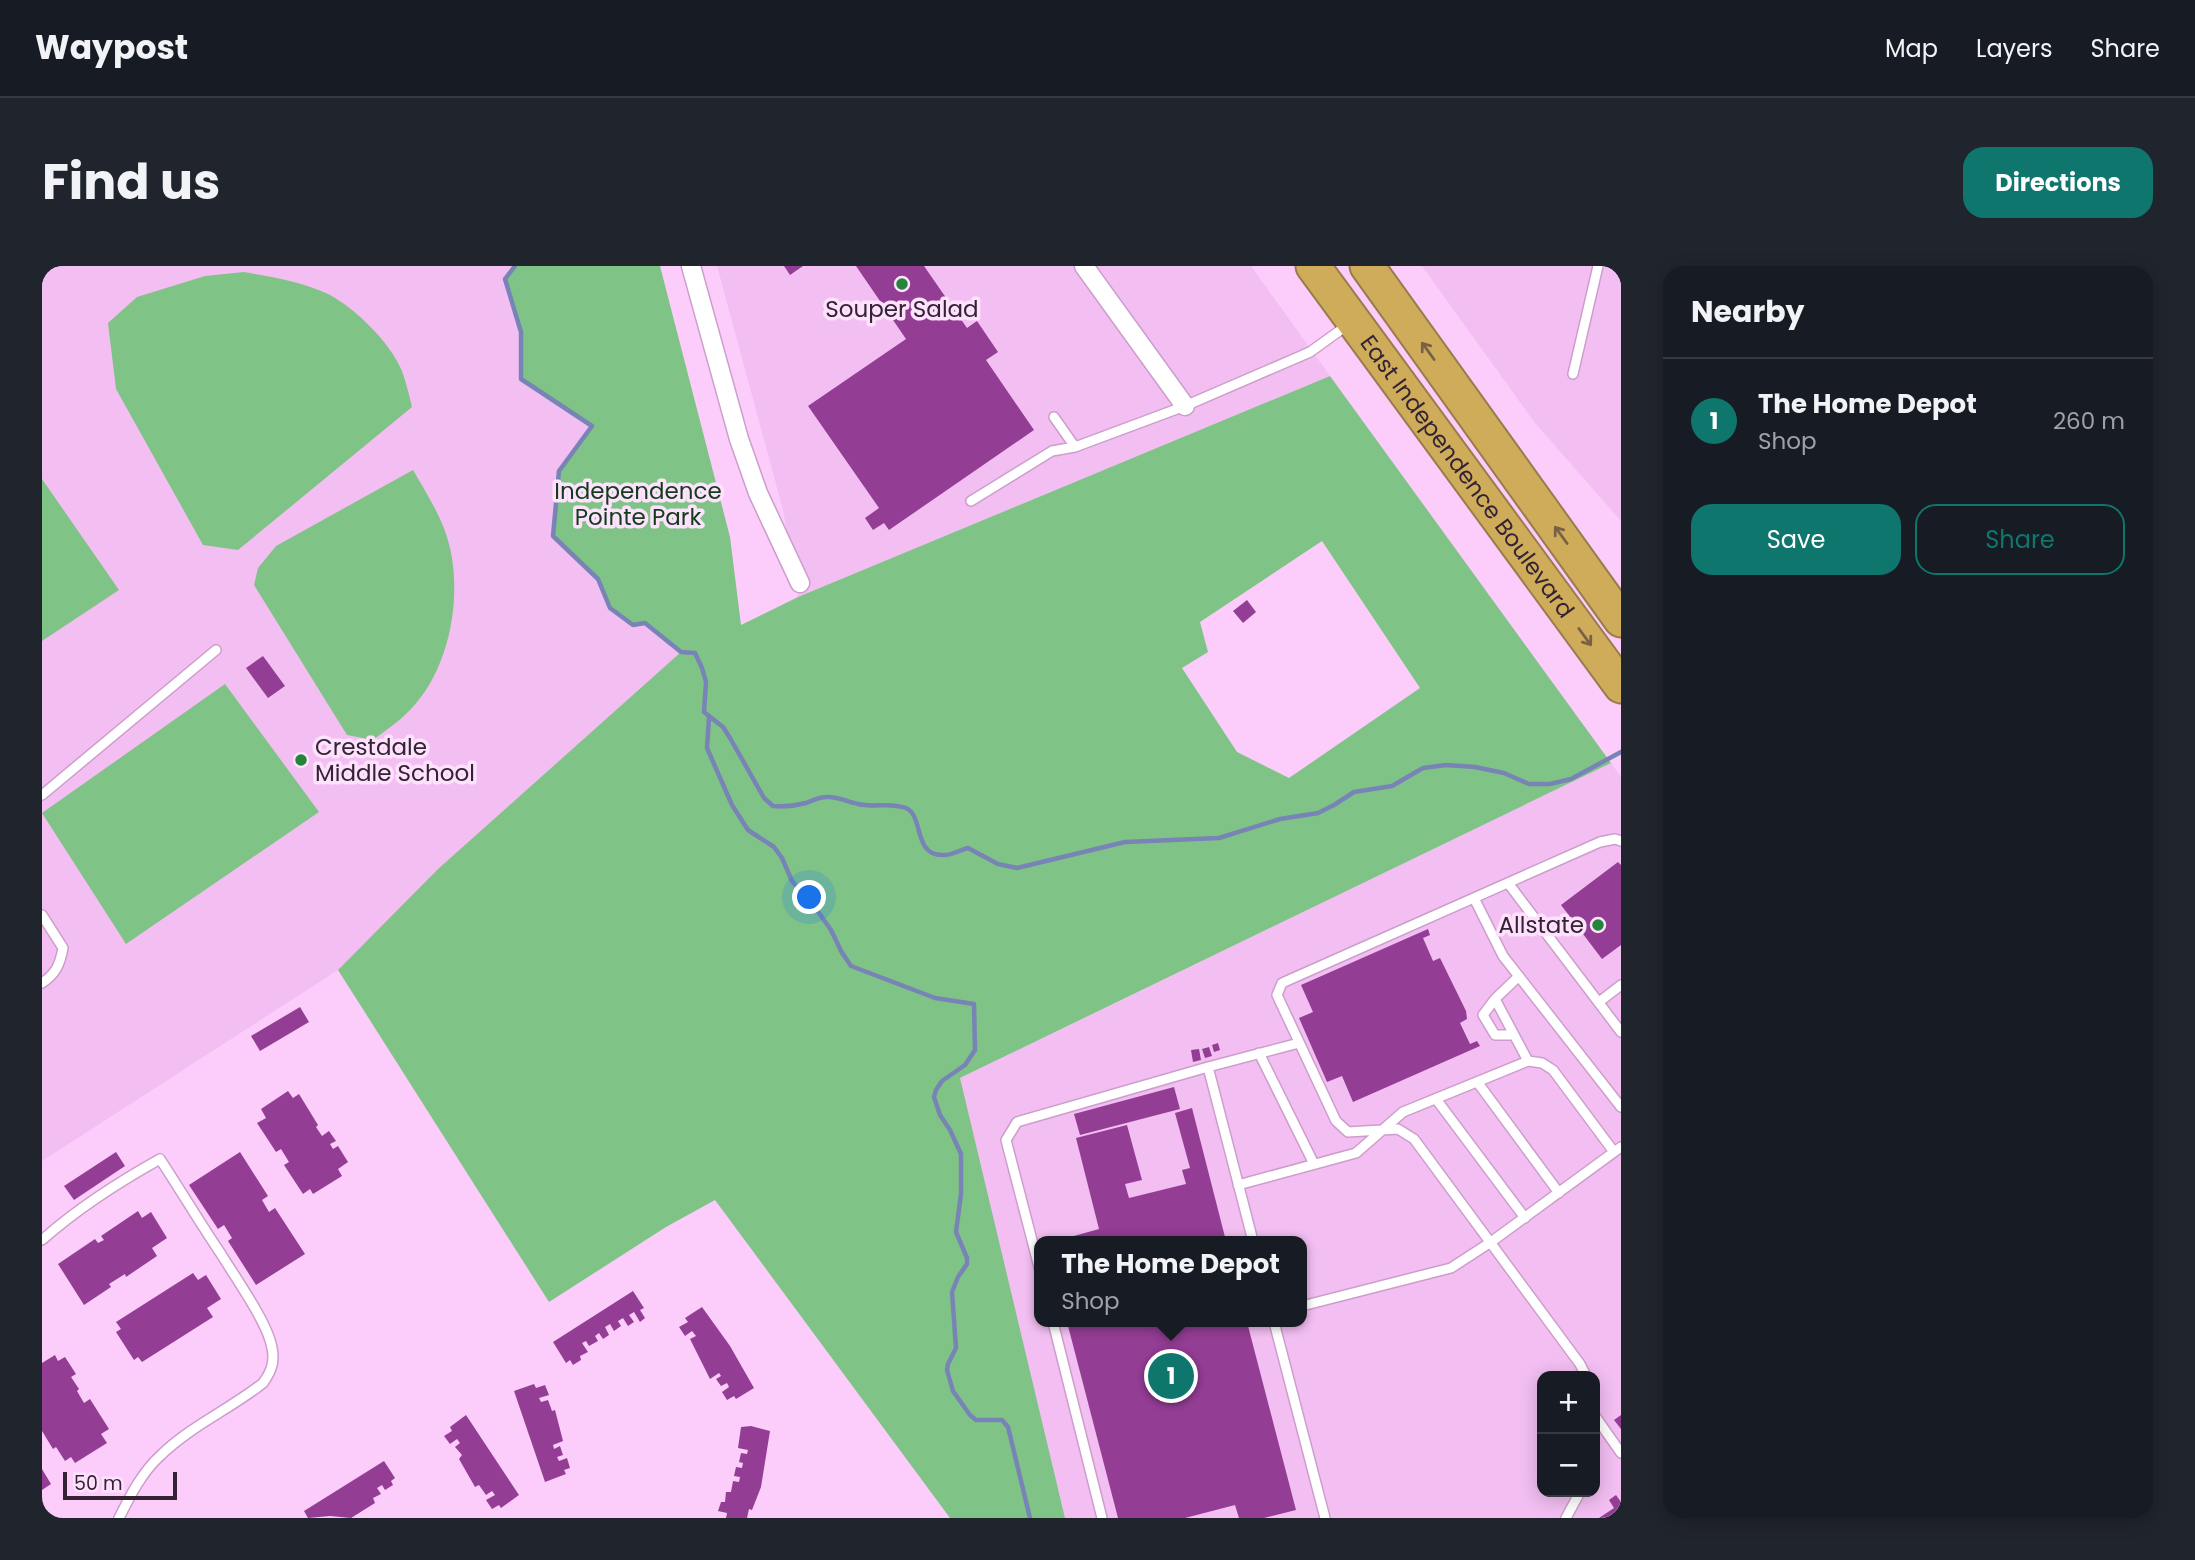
<!DOCTYPE html>
<html lang="en">
<head>
<meta charset="utf-8">
<style>
  body { margin:0; font-family:Poppins,sans-serif; background:#20242c; color:#f1f3f6 }
  .controls { position:absolute; right:21px; bottom:21px; display:grid; overflow:hidden; border-radius:14px; box-shadow:0 4px 18px #0003 }
  .controls button { width:63px; height:63px; display:grid; place-items:center; padding:0; border:0; border-bottom:2px solid #363941; background:#171b24; color:#f1f3f6; font:35px sans-serif }
  .scale { position:absolute; left:21px; bottom:18px; width:114px; box-sizing:border-box; padding-left:7px; border:4px solid #342334; border-top:0; font-size:19px; line-height:24px; white-space:nowrap; color:#342334; -webkit-text-stroke:5px #fee1fd; paint-order:stroke }
  .you { position:absolute; left:768px; top:632px; width:24px; height:24px; margin:-18px; border:5px solid #fff; border-radius:50%; background:#1a73e8; box-shadow:0 0 0 10px #1a73e833 }
  .badge { display:grid; place-items:center; width:46px; height:46px; border-radius:50%; background:#0f766e; color:#fff; font-size:23px; font-weight:700 }
  .pin { position:absolute; translate:-50% -50%; border:4px solid #fff; box-shadow:0 2px 7px #0006 }
  .popup { position:absolute; left:992px; top:970px; width:273px; height:91px; box-sizing:border-box; display:grid; place-content:center; border-radius:14px; background:#171b24; filter:drop-shadow(0 2px 5px #0005); font-size:23px; white-space:nowrap; color:#9ea1a6 }
  .popup b { font-size:26px; color:#f1f3f6 }
  .popup::after { content:''; position:absolute; left:50%; top:100%; margin-left:-14px; border:14px solid transparent; border-top-color:#171b24 }
  .list { margin:0; padding:0; list-style:none }
  h2 { display:flex; justify-content:space-between; align-items:center; height:91px; margin:0; padding:0 28px; font-size:30px }
  h2 small { font-size:23px; font-weight:400; color:#9ea1a6 }
  .list li { display:grid; grid-template-columns:46px 1fr auto; gap:21px; align-items:center; box-sizing:border-box; height:126px; padding:0 28px; border-top:2px solid #363941 }
  .list b { display:block; font-size:26px; white-space:nowrap }
  .list p { margin:0; font-size:23px; white-space:nowrap; color:#9ea1a6 }
  .list em { font-size:23px; font-style:normal; color:#9ea1a6 }
  .actions { display:flex; gap:14px; padding:21px 28px }
  .actions a { flex:1; padding:16px 0; border:2px solid #0f766e; border-radius:21px; text-align:center; font-size:24px; color:#0f766e }
  .actions .main { background:#0f766e; color:#fff }
  .map { position:relative; flex:none; width:1579px; height:1252px; overflow:hidden; border-radius:21px }
  header { display:flex; align-items:center; gap:42px; box-sizing:border-box; height:98px; padding:0 35px; background:#171b24; border-bottom:2px solid #363941 }
  header strong { font-size:33px }
  nav { display:flex; gap:38px; margin-inline-start:auto; font-size:24px }
  .intro { display:flex; align-items:center; justify-content:space-between; box-sizing:border-box; height:168px; padding:0 42px }
  h1 { margin:0; font-size:49px }
  .button { padding:18px 32px; border-radius:21px; background:#0f766e; color:#fff; font-size:24px; font-weight:700 }
  main { display:flex; gap:42px; padding:0 42px }
  aside { flex:1; background:#171b24; border-radius:21px; box-shadow:0 4px 18px #0003 }
  .map>svg:first-child { display:block }
</style>
</head>
<body>
<header>
<strong>Waypost</strong>
<nav><a>Map</a><a>Layers</a><a>Share</a></nav>
</header>
<div class="intro"><h1>Find us</h1><a class="button">Directions</a></div>
<main>
<div class="map">
<svg width="1579" height="1252" viewBox="0 0 1579 1252">
  <rect width="100%" height="100%" fill="#fccdfb"/>
  <path fill="#f3bef2" fill-rule="evenodd" d="M0,0h473l-10,13 16,53v47l71,47 -33,45 -6,66 45,42 12,29 35,15 36,29 -243,217 -100,101 -296,191z
    M675,0h534l79,110 -532,221 -15,-87z
    M1380,0h199v255l-86,-98z
    M1569,497l10,14v741h-556l-106,-439zM998,975h262v81h-262zM1500,1110h53v116h-53z"/>
  <path fill="#80c387" fill-rule="evenodd" d="M473,0h145l70,271 11,88 57,-28 532,-221 281,387 -651,315 105,440h-115l-235,-318 -49,27 -117,75 -211,-332 100,-101 243,-217 -36,-29 -12,2 -23,-17 -13,-29 -44,-43 6,-65 33,-45 -71,-47v-47l-16,-53zM1280,275l98,147 -131,90 -52,-26 -55,-84 26,-16 -8,-30z
    M202,6c28,5 58,10 84,22 27,14 62,48 74,77 4,11 7,24 10,36l-174,143 -35,-5 -87,-156 -8,-66 29,-26 68,-21z
    M371,204c12,21 27,44 34,67 17,54 4,131 -36,172 -11,12 -25,21 -38,31l-26,-5 -93,-150 4,-17 18,-22z
    M0,213l77,111 -77,51z
    M183,418l94,128 -193,132 -84,-131z"/>
  <g fill="none" stroke-linecap="round" stroke-linejoin="round">
    <path stroke="#7884b6" stroke-width="4.5" d="M473,0l-10,13 16,53v47l71,47 -33,45 -6,65 45,43 12,29 23,17 12,-2 36,29 14,1 7,15 4,14 -2,30 19,15 7,11 34,60 9,8c11,1 22,0 33,-3 6,-2 13,-6 20,-6 12,-1 21,5 32,7 16,4 32,-2 48,4 18,8 7,47 36,47 10,1 17,-5 26,-7l30,16 19,4 108,-26 94,-4 61,-19 38,-6 16,-8 20,-13 38,-6 31,-18 23,-3 29,2 29,6 25,11h21l21,-5 50,-27
      M667,452l-2,30 25,57 16,25 26,17 8,11 10,23 22,25 17,24 10,21 10,15 84,32 39,6 1,46 -10,15 -23,16 -6,9 -2,7 6,18 10,15 11,24v40l-5,38 11,26v6l-9,13 -6,15 4,56 -8,16 -1,6 6,21 17,24 6,5h26l6,7 22,91"/>
  </g>
  <path fill="#933d94" d="M742,0h19l-13,9z
    M814,0h68l43,62 10,-7 21,31 -12,8 48,70 -145,100 -5,-7 -11,7 -8,-12 14,-10 -71,-102 98,-67z
    M1205,334l9,12 -13,11 -10,-12z
    M221,390l22,30 -17,12 -22,-30z
    M1576,596l3,3v80l-19,14 -41,-54z
    M1386,663l2,6 -7,3 10,23 7,-3 26,53 1,8 -7,4 10,21 7,-3 3,5 -127,56 -11,-26 -15,6 -28,-64 14,-6 -12,-27z
    M258,741l9,15 -49,29 -9,-15z
    M1176,777l2,7 -6,2 -2,-7z
    M1167,781l3,9 -7,2 -3,-9z
    M1157,783l2,11 -8,2 -2,-12z
    M1132,821l6,22 -100,26 -6,-21z
    M246,825l5,7 6,-4 19,31 -2,2 6,9 7,-5 7,10 -6,3 3,5 5,-3 10,16 -10,7 4,7 -29,18 -3,-5 -7,5 -19,-29 5,-3 -8,-13 -5,3 -19,-29 9,-5 -5,-9z
    M1150,842l34,133h-170l43,-12 -23,-91 51,-13 15,55 -17,4 4,14 57,-14 -4,-14 8,-2 -15,-55z
    M74,886l9,14 -51,34 -10,-14z
    M198,886l28,44 -6,4 7,12 6,-4 30,46 -49,31 -28,-44 4,-3 -8,-13 -6,4 -29,-44z
    M96,945l4,7 9,-6 16,26 -15,10 5,8 -31,21 -1,-3 -16,10 2,3 -27,18 -26,-41 37,-25 3,4 6,-3 -3,-4z
    M151,1007l5,7 8,-5 15,24 -14,9 6,9 -71,45 -4,-5 -4,3 -18,-28 5,-3 -5,-7z
    M591,1025l11,17 -4,2 5,8 -5,4 -6,-10 -5,3 5,7 -6,4 -5,-8 -5,3 3,5 -7,5 -4,-7 -5,3 4,8 -6,4 -4,-6 -4,3 3,5 -9,5 -3,-5 -4,2 6,9 -8,4 1,4 -8,5 -3,-5 -4,3 -13,-21z
    M660,1041l28,39 24,42 -18,11 -2,-3 -7,4 -5,-8 7,-5 -2,-4 -6,3 -5,-7 5,-3 -2,-3 -9,6 -20,-40 6,-3 -4,-5 -7,5 -6,-9 9,-5 -3,-4z
    M1025,1056h180l49,188 -32,8h-25l-4,-13 -50,13h-67z
    M13,1089l3,6 7,-4 11,17 -5,3 8,12 -2,2 7,12 6,-4 19,30 -8,5 6,9 -32,20 -4,-6 -6,4 -9,-14 -3,2 -11,-18v-68z
    M492,1118l2,4 9,-3 4,10 -10,3 2,4 7,-2 4,11 3,-1 8,31 -10,4 1,4 6,-3 3,9 -6,2 2,4 8,-3 3,10 -6,2 2,4 -21,8 -31,-91z
    M424,1149l53,80 -18,13 -2,-3 -7,4 -6,-9 9,-5 -3,-4 -6,4 -7,-10 -4,2 -16,-28 3,-4 -7,-8 5,-4 -3,-4 -7,5 -6,-8 8,-5 -2,-4z
    M1579,1149v14l-7,-9z
    M709,1160l19,5 -9,56 -9,23 -3,-1 -2,9h-21l1,-5 -9,-2 3,-9h4l1,-10h5l2,-11 6,1 1,-5 -6,-1 2,-9 6,1 1,-5 -4,-1 2,-9 6,1 1,-4 -10,-2 3,-21z
    M342,1195l11,17 -4,3 2,4 -8,5 -3,-5 -5,3 4,6 -8,4 2,5 -24,15 -21,-2 -22,2 -4,-7z
    M0,1203l9,15 -9,6z
    M1574,1229l5,7v16h-22l15,-10 -5,-8z"/>
  <g fill="none" stroke-linecap="round" stroke-linejoin="round">
    <defs>
      <path id="lane" d="M1531,108l25,-108
        M1012,151l21,30 110,-41 125,-54 39,-28
        M929,235l81,-50 23,-4
        M0,529l174,-145
        M1466,617l113,149
        M1432,632l29,58 118,151
        M0,649l21,33c-3,16 -7,26 -21,35
        M1477,710l-24,23 33,62
        M1453,733l-12,16 12,20h19
        M1557,736l22,-17
        M1217,787l55,111
        M1166,801l91,-24
        M1436,817l81,110
        M1394,833l89,119
        M1196,919l118,-32 47,-41 125,-51 14,2 11,7 61,82
        M0,974c36,-32 75,-57 118,-81 21,32 40,64 61,95 14,23 47,69 51,94 3,14 -1,24 -9,35 -33,26 -72,43 -102,72 -19,17 -31,41 -42,63
        M998,1005l-34,-131 11,-18 191,-55 45,174
        M1260,1040l149,-38 40,-26 130,-95
        M1011,1056l49,196
        M1232,1056l51,196
        M1544,1110l-6,-12 -166,-225 -16,-10 -50,3 -12,-11 -59,-126 5,-12 318,-141 15,-3 6,2
        M1553,1150l26,37
        M1524,1252l14,-26"/>
      <path id="street" d="M649,0l48,173 19,54 42,90
        M1042,0l101,140"/>
      <g id="highway">
        <path id="s1" d="M1271,0l308,420"/>
        <path d="M1325,0l254,354"/>
      </g>
    </defs>
    <use href="#lane" stroke="#cc9ecb" stroke-width="12"/>
    <use href="#street" stroke="#cc9ecb" stroke-width="21"/>
    <use href="#highway" stroke="#997c4d" stroke-width="37"/>
    <use href="#lane" stroke="#fff" stroke-width="9"/>
    <use href="#street" stroke="#fff" stroke-width="18"/>
    <use href="#highway" stroke="#cfac5a" stroke-width="33"/>
  </g>
  <defs><path id="oneway-shaft" d="M-6 0H5M1.5-3L5.5 0L1.5 3" fill="none" stroke-width="1.6" stroke-linecap="round" stroke-linejoin="round" transform="scale(1.75)"/></defs>
  <g stroke="#7a6145">
    <use href="#oneway-shaft" transform="translate(1386 85) rotate(-126)"/>
    <use href="#oneway-shaft" transform="translate(1519 269) rotate(-126)"/>
    <use href="#oneway-shaft" transform="translate(1543 371) rotate(54)"/>
  </g>
  <g fill="#238539" stroke="#fee1fd" stroke-width="2.5">
    <circle cx="860" cy="18" r="7"/>
    <circle cx="259" cy="494" r="7"/>
    <circle cx="1556" cy="659" r="7"/>
  </g>
  <g text-anchor="middle" dominant-baseline="central" stroke-width="7" stroke-linejoin="round" paint-order="stroke">
    <g font-size="23" fill="#342334" stroke="#fee1fd">
      <text x="860" y="43">Souper Salad</text>
      <text x="273" y="481" text-anchor="start">Crestdale<tspan x="273" dy="26">Middle School</tspan></text>
      <text x="1542" y="659" text-anchor="end">Allstate</text>
    </g>
    <g font-size="23" fill="#342334" stroke="#fee1fd">
      <text stroke="none"><textPath href="#s1" startOffset="261">East Independence Boulevard</textPath></text>
    </g>
    <g font-size="23" fill="#133d1a" stroke="#fee1fd">
      <text x="596" y="225">Independence<tspan x="596" dy="26">Pointe Park</tspan></text>
    </g>
  </g>
</svg>
<div class="controls">
<button>+</button>
<button>−</button>
</div>
<div class="scale">50 m</div>
<div class="you"></div>
<div class="pin badge" style="left:1129px;top:1110px">1</div>
<div class="popup"><b>The Home Depot</b>Shop</div>
</div>
<aside>
<h2>Nearby<small></small></h2>
<ul class="list">
<li><span class="badge">1</span><div><b>The Home Depot</b><p>Shop</p></div><em>260 m</em></li>
</ul>
<div class="actions"><a class="main">Save</a><a>Share</a></div>
</aside>
</main>
</body>
</html>
